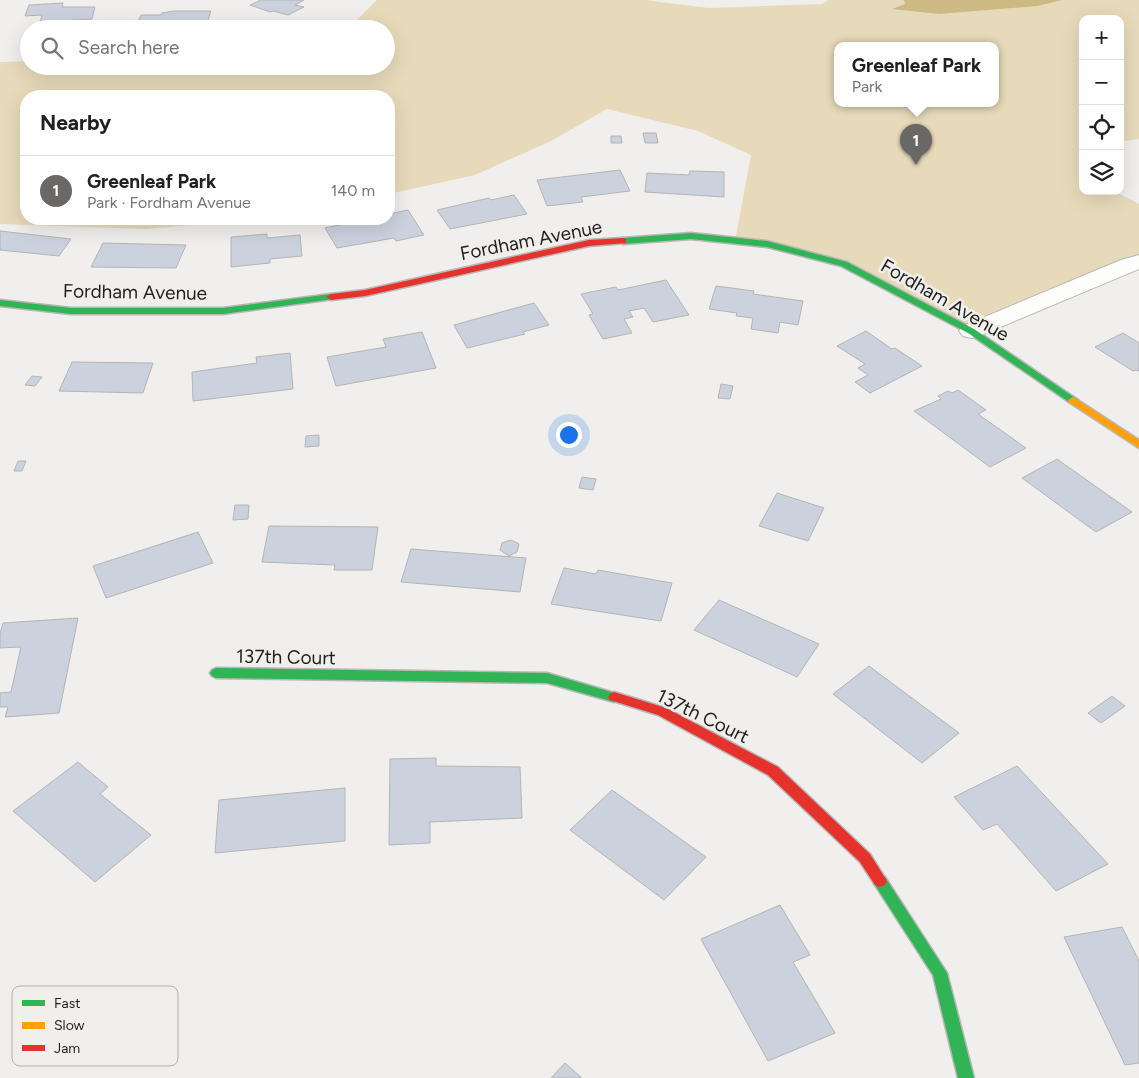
<!DOCTYPE html>
<html lang="en">
<head>
<meta charset="utf-8">
<style>
  body { margin:0; font-family:Figtree,sans-serif; background:#f6f6f6; color:#202124 }
  .controls { position:absolute; right:15px; top:15px; display:grid; overflow:hidden; border-radius:10px; box-shadow:0 5px 20px #0002 }
  .controls button { width:45px; height:45px; display:grid; place-items:center; padding:0; border:0; border-bottom:1px solid #e0e0e0; background:#fff; color:#202124; font:25px sans-serif }
  .you { position:absolute; left:568px; top:434px; width:18px; height:18px; margin:-12px; border:4px solid #fff; border-radius:50%; background:#1a73e8; box-shadow:0 0 0 8px #1a73e833 }
  .badge { display:grid; place-items:center; width:32px; height:32px; border-radius:50%; background:#696866; color:#fff; font-size:16px; font-weight:700 }
  .pin { position:absolute; translate:-50% -41px; filter:drop-shadow(0 1px 2px #0008) }
  .pin::after { content:''; position:absolute; top:26px; width:18px; height:15px; background:inherit; clip-path:polygon(0 0,100% 0,50% 100%) }
  .popup { position:absolute; left:834px; top:42px; width:165px; height:65px; box-sizing:border-box; display:grid; place-content:center; border-radius:10px; background:#fff; filter:drop-shadow(0 1px 4px #0005); font-size:16px; white-space:nowrap; color:#757577 }
  .popup b { font-size:19px; color:#202124 }
  .popup::after { content:''; position:absolute; left:50%; top:100%; margin-left:-10px; border:10px solid transparent; border-top-color:#fff }
  .list { margin:0; padding:0; list-style:none }
  h2 { display:flex; justify-content:space-between; align-items:center; height:65px; margin:0; padding:0 20px; font-size:21px }
  h2 small { font-size:16px; font-weight:400; color:#757577 }
  .list li { display:grid; grid-template-columns:32px 1fr auto; gap:15px; align-items:center; box-sizing:border-box; height:70px; padding:0 20px; border-top:1px solid #e0e0e0 }
  .list b { display:block; font-size:19px; white-space:nowrap }
  .list p { margin:0; font-size:16px; white-space:nowrap; color:#757577 }
  .list em { font-size:16px; font-style:normal; color:#757577 }
  .icon { flex:none; width:28px; height:28px; fill:none; stroke:currentColor; stroke-width:2; stroke-linecap:round; stroke-linejoin:round }
  .map { position:relative; flex:none; width:1139px; height:1078px; overflow:hidden }
  .search { position:absolute; background:#fff; box-shadow:0 5px 20px #0002; left:20px; top:20px; width:375px; height:55px; display:flex; align-items:center; gap:12px; box-sizing:border-box; padding:0 18px; border-radius:28px; color:#757577; font-size:19px }
  .panel { position:absolute; background:#fff; box-shadow:0 5px 20px #0002; left:20px; top:90px; width:375px; height:135px; border-radius:20px }
  .map>svg:first-child { display:block }
</style>
</head>
<body>
<div class="map">
<svg width="1139" height="1078" viewBox="0 0 1139 1078">
  <rect width="100%" height="100%" fill="#f0efed"/>
  <path fill="#e6daba" fill-rule="evenodd" d="M377,0h268l63,8 114,-4 7,-4h310v139l-19,3v-123h-37v172h31l25,13v58l-168,69 -127,-67 -109,-23 16,-86 -53,-24 -91,-22 -56,32 -76,34 -86,19v-98h-363v123h231l-110,10 -147,-5v-162l29,-1v5h357v-37h-54l20,-4zM837,46h158v58h-158z"/>
  <path fill="#cdb983" d="M904,0h158l-25,6 -98,8 -47,-5 13,-5z"/>
  <path fill="#cbd2de" stroke="#b4b4b4" d="M261,0h43l-9,5 9,2 -16,8 -15,-4 -3,1 -20,-7z
    M63,3l-1,4h33l-3,12 -32,2 -2,8h-20l4,-14 -17,1 4,-11z
    M174,11h37l-6,18h-70l6,-14h20l1,-2z
    M643,133h13l2,10h-13z
    M611,136h10l1,7h-11z
    M620,170l10,21 -49,6 2,5 -36,4 -10,-26z
    M690,171l34,1v25l-79,-5 2,-19 42,2z
    M514,195l13,19 -77,15 -13,-19 52,-12 2,2z
    M408,210l16,25 -28,6 -2,-3 -57,10 -12,-20 43,-9h21v-5z
    M0,231l71,8 -12,17 -59,-6z
    M267,234v4l33,-3 2,21 -32,3v4l-39,4v-30z
    M103,243l83,2 -10,23 -85,-1z
    M666,280l23,35 -36,7 -9,-14 -15,3 4,6 -9,2 8,14 -29,6 -14,-24 4,-1 -12,-20 35,-7 2,3z
    M716,286l38,5 -1,3 50,7 -5,24 -18,-3 -2,11 -27,-4 2,-11 -17,-2 1,-3 -28,-4z
    M534,303l15,22 -26,7 2,2 -58,14 -13,-23z
    M866,331l26,18 3,-1 27,18 -52,27 -15,-11 13,-7 -10,-7 7,-4 -28,-18z
    M422,332l14,36 -100,18 -9,-29 59,-10 -3,-8z
    M1123,333l16,10v28l-3,-1 -3,1 -38,-24z
    M290,353l3,36 -100,12 -1,-29 65,-9 -1,-6z
    M72,362l81,1 -10,30 -84,-2z
    M32,376l10,1 -7,9 -10,-1z
    M721,384l12,2 -3,13 -12,-1z
    M958,390l28,20 -8,4 48,34 -36,19 -76,-56 27,-12 -3,-3 10,-5 4,2z
    M319,435v11l-14,1 1,-11z
    M1057,459l75,53 -36,20 -74,-54z
    M18,461h8l-4,10h-8z
    M582,477l14,2 -3,11 -14,-2z
    M777,493l47,15 -16,33 -49,-15z
    M235,505h14l-1,14 -15,1z
    M269,526l109,1 -6,43h-38l1,-5 -73,-3z
    M198,532l15,31 -107,35 -13,-32z
    M511,540l8,4 -2,8 -8,4 -9,-6 2,-7z
    M411,549l115,9 -6,34 -119,-10z
    M564,568l32,6 2,-4 74,13 -11,38 -110,-17z
    M719,600l100,44 -22,33 -103,-47z
    M78,618l-19,95 -54,4 3,-10h-8v-14l11,-1 10,-45 -21,1v-14l3,-11z
    M869,666l90,67 -37,30 -89,-69z
    M1112,696l13,10 -24,17 -13,-10z
    M436,758v8l84,1 2,51 -92,4v21l-41,2 1,-86z
    M78,762l30,25 -8,7 51,41 -56,47 -82,-71z
    M1017,766l91,98 -52,27 -59,-67 -14,6 -29,-33z
    M345,788v53l-130,12 4,-53z
    M612,790l94,67 -42,43 -94,-70z
    M780,905l30,50 -17,7 42,71 -67,28 -67,-122z
    M1122,927l17,34v102l-14,2 -61,-128z
    M565,1063l17,15h-31z"/>
  <g fill="none" stroke-linecap="round" stroke-linejoin="round">
    <defs>
      <path id="street" d="M1139,255v14l-160,67 -8,2 -8,-2 -4,-5 4,-5 158,-66z"/>
      <path id="fast" d="M691,233l76,8 80,21 127,67 104,71 -1,2h-8l-101,-69 -127,-67 -74,-19 -76,-8 -68,5 -4,-3 4,-3z
        M331,294l3,1v4l-111,15h-152l-71,-8v-6l71,8h152z
        M216,668l331,5 71,21 2,3 -2,3 -4,2 -67,-19 -331,-5 -4,-2 -2,-3 2,-3z
        M880,875l5,2 62,96 27,105h-16l-25,-103 -58,-90 -2,-4 2,-4z"/>
      <path id="slow" d="M1073,397l66,43v8l-70,-46 -1,-2z"/>
      <path id="jam" d="M623,238l3,1v4l-37,3 -224,50 -34,4 -5,-3 5,-3 34,-4 224,-50z
        M614,692l52,16 112,59 92,87 17,27 -2,4 -5,2 -5,-2 -15,-23 -92,-87 -110,-60 -48,-15 -2,-3 2,-3z"/>
    </defs>
    <use href="#street" stroke="#b8b7b6" stroke-width="2"/>
    <use href="#fast" stroke="#b8b7b6" stroke-width="3"/>
    <use href="#slow" stroke="#b8b7b6" stroke-width="3"/>
    <use href="#jam" stroke="#b8b7b6" stroke-width="3"/>
    <use href="#street" fill="#fdfdfc" fill-rule="evenodd"/>
    <use href="#fast" fill="#30b455" fill-rule="evenodd"/>
    <use href="#slow" fill="#ff9f0a" fill-rule="evenodd"/>
    <use href="#jam" fill="#e5322d" fill-rule="evenodd"/>
  </g>
  <g text-anchor="middle" dominant-baseline="central" stroke-width="5" stroke-linejoin="round" paint-order="stroke">
    <g font-size="19" fill="#201f1e" stroke="#f1efec">
      <text transform="translate(531 240) rotate(-11)">Fordham Avenue</text>
      <text transform="translate(135 292) rotate(1)">Fordham Avenue</text>
      <text transform="translate(945 300) rotate(30)">Fordham Avenue</text>
      <text transform="translate(286 657) rotate(1)">137th Court</text>
      <text transform="translate(703 716) rotate(26)">137th Court</text>
    </g>
  </g>
  <rect x="12" y="986" width="166" height="80" rx="8" fill="#f1efec" stroke="#b2b1ae" stroke-width="1"/>
  <rect x="22" y="1000" width="23" height="6" fill="#30b455"/>
  <rect x="22" y="1022" width="23" height="7" fill="#ff9f0a"/>
  <rect x="22" y="1045" width="23" height="6" fill="#e5322d"/>
  <g font-size="14" fill="#201f1e">
    <text x="54" y="1008">Fast</text>
    <text x="54" y="1030">Slow</text>
    <text x="54" y="1053">Jam</text>
  </g>
</svg>
<div class="controls">
<button>+</button>
<button>−</button>
<button><svg class="icon" aria-label="locate" viewBox="0 0 24 24"><circle cx="12" cy="12" r="6"/><path d="M12 2v4M12 18v4M2 12h4M18 12h4"/></svg></button>
<button><svg class="icon" aria-label="layers" viewBox="0 0 24 24"><path d="M12 4l9 5-9 5-9-5zM3 14l9 5 9-5"/></svg></button>
</div>
<div class="you"></div>
<div class="pin badge" style="left:916px;top:165px">1</div>
<div class="popup"><b>Greenleaf Park</b>Park</div>
<div class="search"><svg class="icon" aria-label="search" viewBox="0 0 24 24"><circle cx="10" cy="10" r="6"/><path d="M15 15l6 6"/></svg>Search here</div>
<section class="panel">
<h2>Nearby<small></small></h2>
<ul class="list">
<li><span class="badge">1</span><div><b>Greenleaf Park</b><p>Park · Fordham Avenue</p></div><em>140 m</em></li>
</ul>
</section>
</div>
</body>
</html>
